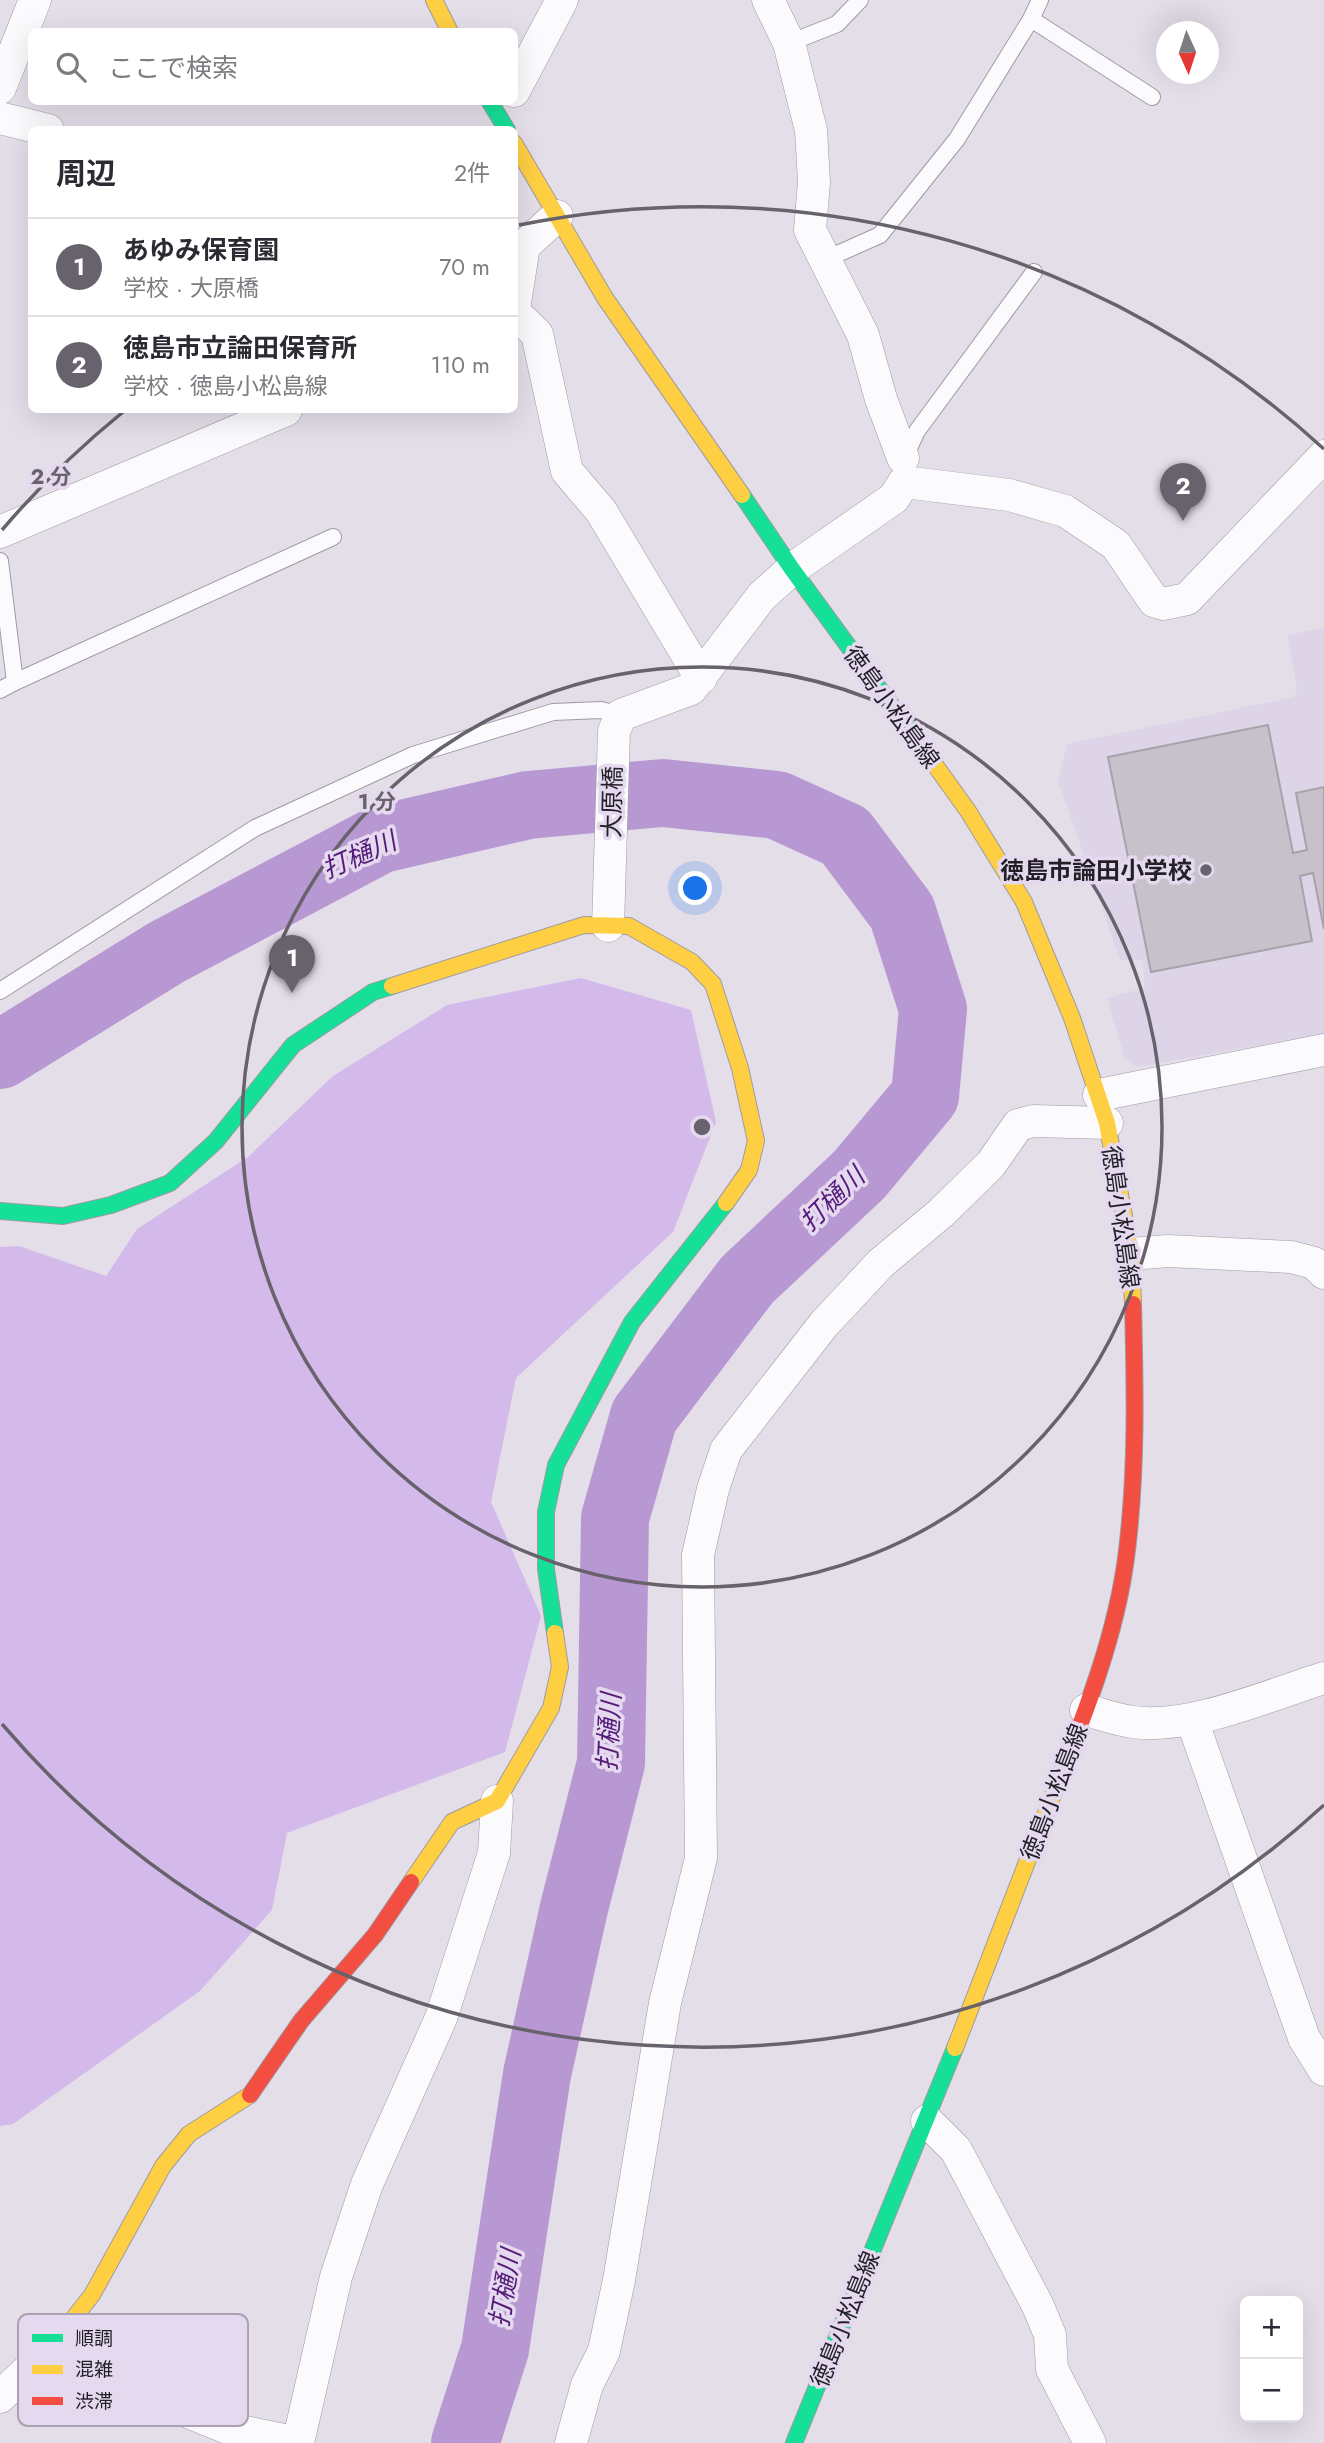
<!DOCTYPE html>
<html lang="ja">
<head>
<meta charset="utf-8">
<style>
  body { margin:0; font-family:Jost,"Noto Sans JP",sans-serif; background:#f7f7f7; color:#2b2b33 }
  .controls { position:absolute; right:21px; bottom:21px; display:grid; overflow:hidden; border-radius:10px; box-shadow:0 7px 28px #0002 }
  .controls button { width:63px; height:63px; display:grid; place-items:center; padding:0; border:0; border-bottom:2px solid #e1e1e2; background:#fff; color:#2b2b33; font:35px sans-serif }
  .compass { position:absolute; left:1156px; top:21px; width:63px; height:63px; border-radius:50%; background:#fff; box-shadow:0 7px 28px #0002; rotate:177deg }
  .you { position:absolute; left:696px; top:889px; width:24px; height:24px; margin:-18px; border:5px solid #fff; border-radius:50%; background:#1a73e8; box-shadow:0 0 0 10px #1a73e833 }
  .badge { display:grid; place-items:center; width:46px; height:46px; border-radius:50%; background:#67626b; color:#fff; font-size:23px; font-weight:700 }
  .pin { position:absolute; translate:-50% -58px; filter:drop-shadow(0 2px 4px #0008) }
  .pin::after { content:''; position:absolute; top:37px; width:24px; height:21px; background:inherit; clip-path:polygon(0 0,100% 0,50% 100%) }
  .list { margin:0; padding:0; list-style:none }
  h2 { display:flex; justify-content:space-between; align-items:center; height:91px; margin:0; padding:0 28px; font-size:30px }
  h2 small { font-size:23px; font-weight:400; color:#7c7c81 }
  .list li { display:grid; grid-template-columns:46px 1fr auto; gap:21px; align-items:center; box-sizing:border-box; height:98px; padding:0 28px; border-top:2px solid #e1e1e2 }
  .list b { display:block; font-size:26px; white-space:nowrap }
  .list p { margin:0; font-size:23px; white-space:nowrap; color:#7c7c81 }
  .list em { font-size:23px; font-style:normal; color:#7c7c81 }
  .icon { flex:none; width:38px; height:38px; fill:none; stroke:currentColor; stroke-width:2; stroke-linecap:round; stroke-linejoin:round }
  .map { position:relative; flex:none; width:1324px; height:2443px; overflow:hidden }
  .search { position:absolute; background:#fff; box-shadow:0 7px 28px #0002; left:28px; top:28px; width:490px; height:77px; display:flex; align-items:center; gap:18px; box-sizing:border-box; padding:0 24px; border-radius:10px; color:#7c7c81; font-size:26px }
  .panel { position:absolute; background:#fff; box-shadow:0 7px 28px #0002; left:28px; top:126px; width:490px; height:287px; border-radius:10px }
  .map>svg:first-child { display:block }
</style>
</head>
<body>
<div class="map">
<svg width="1324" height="2443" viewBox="0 0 1324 2443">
  <rect width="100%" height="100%" fill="#e4dee9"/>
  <path fill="#ded4e7" d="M1324,628v406l-187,33 -12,-8 -18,-61 38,-10 -2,-28h-23l-62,-179 9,-37 227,-47 3,-8 -10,-54z"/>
  <path fill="#d4baeb" d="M581,978l110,32 25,112 -43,110 -157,146 -25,124 50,114 -36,136 -218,81 -15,77 -72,81 -187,133 -13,2v-879l19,-1 87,30 31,-47 111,-72 85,-81 114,-71z"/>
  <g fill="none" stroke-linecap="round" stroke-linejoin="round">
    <path stroke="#b898d2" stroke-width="68" d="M0,1055l167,-103 214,-113 147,-34 135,-12 114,12 68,31 57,76 31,97 -8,87 -66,79 -112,105 -103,136 -29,102 -4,245 -37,145 -37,166 -42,275 -30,94"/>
  </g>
  <path fill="#c6c1ca" stroke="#a6a2aa" stroke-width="2" d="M1268,725l25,128 14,-3 -11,-57 28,-6v142l-11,-56 -13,3 12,65 -161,31 -43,-215z"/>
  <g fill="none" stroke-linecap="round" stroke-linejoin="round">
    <defs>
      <path id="lane" d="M1031,19l121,78
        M789,43l48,-19 23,-24
        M824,260l56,-25 77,-96 74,-120 9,-19
        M904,459l13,-28 117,-159
        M0,561l15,121 -15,8
        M15,682l318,-145
        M0,991l255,-163 158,-73 140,-43 48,-2 20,5"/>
      <path id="street" d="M768,0l21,43 22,87 3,52 -4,48 53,105 18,64 22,59
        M0,88l35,-88
        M514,91l48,-91
        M0,118l48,12
        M514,309l10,-63 33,-30
        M514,312l23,22 30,137 34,40 100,167
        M0,532l286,-122
        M608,926l6,-195 7,-16 70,-26 71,-93 30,-27 102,-71 10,-16 105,13 56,16 51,34 38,56 9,3 24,-5 137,-143
        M1099,1095l225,-45
        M1131,1254l37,-3 123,6 23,6 10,10
        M1086,1710c15,4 31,10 47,12 57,8 136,-27 191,-44
        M1192,1720l112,318 20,32
        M927,2121l29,29 82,156 12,29 2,34 38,74
        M0,2397l45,-43 185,75 68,14
        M298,2443l38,-166 31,-93 74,-166 53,-165 3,-52
        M571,2443l16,-58 17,-34 15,-71 46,-277 36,-145 -3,-303 15,-66 13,-39 98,-126 57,-61 60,-50 50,-49 27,-39 15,-4 74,2"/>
      <path id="fast" d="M490,102l17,28
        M742,495l50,74 143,196
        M0,1211l63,5 48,-11 59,-22 46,-42 77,-96 80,-53 19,-6
        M555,1633l-9,-64v-57l10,-47 76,-143 94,-119
        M794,2443l161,-395"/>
      <path id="slow" d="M434,0l16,32
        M514,143l91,155 137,197
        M935,765l33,46 56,91 48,116 35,105 24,131 2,50
        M392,986l192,-61 45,1 63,36 21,22 27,84 16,73 -7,29 -23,33
        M411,1882l41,-60 45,-21 54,-93 9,-41 -5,-34
        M955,2048l113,-292
        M45,2354l47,-59 71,-129 26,-32 61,-39"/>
      <path id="jam" d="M1068,1756c26,-65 51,-136 59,-206 10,-82 8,-164 6,-246
        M250,2095l51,-74 74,-86 36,-53"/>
    </defs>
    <use href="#lane" stroke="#9f9aa3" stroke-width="18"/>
    <use href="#street" stroke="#9f9aa3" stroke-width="33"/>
    <use href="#fast" stroke="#9f9aa3" stroke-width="18"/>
    <use href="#slow" stroke="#9f9aa3" stroke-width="18"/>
    <use href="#jam" stroke="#9f9aa3" stroke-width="18"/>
    <use href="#lane" stroke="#fbfafc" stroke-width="16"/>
    <use href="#street" stroke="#fbfafc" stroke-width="32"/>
    <use href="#fast" stroke="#16e098" stroke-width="16"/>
    <use href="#slow" stroke="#ffcf43" stroke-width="16"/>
    <use href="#jam" stroke="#f24e42" stroke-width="16"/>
  </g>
  <g fill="none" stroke="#67626b" stroke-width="3.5">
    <circle cx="702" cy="1127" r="460"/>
    <path d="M1324 1805A920 920 0 0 1 2 1724M2 530A920 920 0 0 1 123 412M519 225A920 920 0 0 1 1324 449"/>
  </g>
  <circle fill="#67626b" stroke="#e4d9ee" stroke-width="2.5" cx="1206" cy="870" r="7"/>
  <g text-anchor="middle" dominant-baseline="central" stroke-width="7" stroke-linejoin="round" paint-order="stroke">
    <g font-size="24" fill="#231f27" stroke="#e4d9ee">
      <text transform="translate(892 707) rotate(54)">徳島小松島線</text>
      <text transform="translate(612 802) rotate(-89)">大原橋</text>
      <text transform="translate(1121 1217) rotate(82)">徳島小松島線</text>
      <text transform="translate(1054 1792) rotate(-69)">徳島小松島線</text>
      <text transform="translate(845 2319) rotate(-68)">徳島小松島線</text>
    </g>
    <g font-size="24" font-weight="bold" fill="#231f27" stroke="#e4d9ee" text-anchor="end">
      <text x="1192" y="870">徳島市論田小学校</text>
    </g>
    <g font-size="26" font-style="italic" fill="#551b79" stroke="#e4d9ee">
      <text transform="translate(359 855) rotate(-24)">打樋川</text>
      <text transform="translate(832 1199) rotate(-44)">打樋川</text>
      <text transform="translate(609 1732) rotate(-87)">打樋川</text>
      <text transform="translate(505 2288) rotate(-81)">打樋川</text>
    </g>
  </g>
  <rect x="18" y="2314" width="230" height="112" rx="10" fill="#e4d9ee" stroke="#aaa1b2" stroke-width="2"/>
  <rect x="32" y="2334" width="31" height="8" fill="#16e098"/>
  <rect x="32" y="2365" width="31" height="9" fill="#ffcf43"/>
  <rect x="32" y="2397" width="31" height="8" fill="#f24e42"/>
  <g font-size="19" fill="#231f27">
    <text x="75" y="2345">順調</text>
    <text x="75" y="2376">混雑</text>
    <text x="75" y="2408">渋滞</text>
  </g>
  <circle cx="702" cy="1127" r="10" fill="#67626b" stroke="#e4d9ee" stroke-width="3.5"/>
  <g font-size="21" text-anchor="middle" font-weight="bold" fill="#67626b" stroke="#e4d9ee" stroke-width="7" stroke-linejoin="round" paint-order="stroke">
    <text x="51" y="484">2 分</text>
    <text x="377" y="809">1 分</text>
  </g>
</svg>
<div class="controls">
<button>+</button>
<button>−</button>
</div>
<svg class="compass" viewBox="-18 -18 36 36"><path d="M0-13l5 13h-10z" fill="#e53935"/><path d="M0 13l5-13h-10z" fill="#7c7c81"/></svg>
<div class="you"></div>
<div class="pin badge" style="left:292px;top:993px">1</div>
<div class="pin badge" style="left:1183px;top:521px">2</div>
<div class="search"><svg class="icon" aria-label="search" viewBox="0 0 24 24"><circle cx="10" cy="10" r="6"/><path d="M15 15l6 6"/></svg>ここで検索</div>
<section class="panel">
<h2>周辺<small>2件</small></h2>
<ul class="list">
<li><span class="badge">1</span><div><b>あゆみ保育園</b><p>学校 · 大原橋</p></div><em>70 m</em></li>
<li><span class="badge">2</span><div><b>徳島市立論田保育所</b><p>学校 · 徳島小松島線</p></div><em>110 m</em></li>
</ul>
</section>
</div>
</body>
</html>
